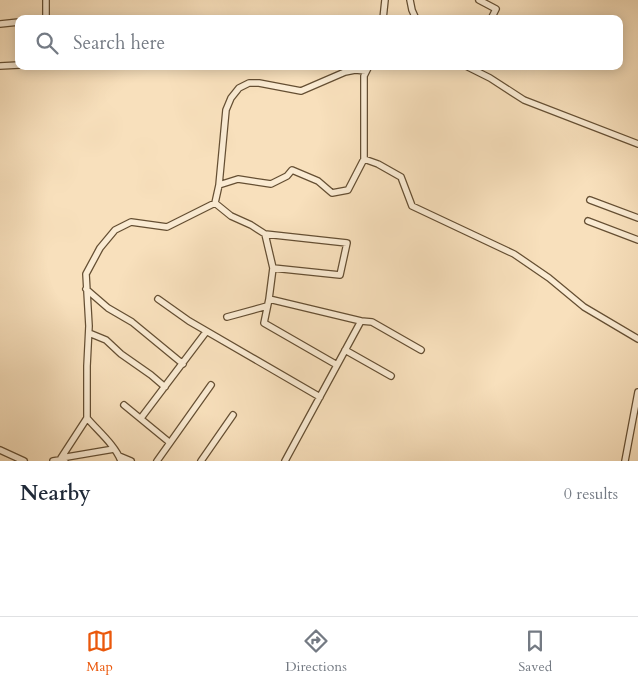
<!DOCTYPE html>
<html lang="en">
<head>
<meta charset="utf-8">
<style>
  body { margin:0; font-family:Cardo,serif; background:#f2f2f3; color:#1f2937 }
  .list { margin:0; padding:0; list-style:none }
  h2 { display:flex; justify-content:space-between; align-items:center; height:65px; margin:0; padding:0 20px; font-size:21px }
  h2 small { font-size:16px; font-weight:400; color:#747a83 }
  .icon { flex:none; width:28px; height:28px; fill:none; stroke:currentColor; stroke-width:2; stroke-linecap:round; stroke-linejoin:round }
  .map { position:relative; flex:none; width:638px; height:461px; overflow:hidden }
  .search { position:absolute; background:#fff; box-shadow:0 2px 12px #0003; left:15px; right:15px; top:15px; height:55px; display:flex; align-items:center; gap:12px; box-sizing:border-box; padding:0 18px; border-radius:10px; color:#747a83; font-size:19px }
  .sheet { height:155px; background:#fff }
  nav { display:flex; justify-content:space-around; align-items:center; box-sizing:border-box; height:70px; border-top:1px solid #e0e1e3; background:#fff; font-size:14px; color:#747a83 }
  nav a { display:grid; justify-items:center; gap:2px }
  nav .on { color:#ea580c }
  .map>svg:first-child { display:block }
</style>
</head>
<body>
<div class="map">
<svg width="638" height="461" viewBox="0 0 638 461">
  <rect width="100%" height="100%" fill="#f8e0bc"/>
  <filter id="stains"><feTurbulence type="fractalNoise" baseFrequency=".004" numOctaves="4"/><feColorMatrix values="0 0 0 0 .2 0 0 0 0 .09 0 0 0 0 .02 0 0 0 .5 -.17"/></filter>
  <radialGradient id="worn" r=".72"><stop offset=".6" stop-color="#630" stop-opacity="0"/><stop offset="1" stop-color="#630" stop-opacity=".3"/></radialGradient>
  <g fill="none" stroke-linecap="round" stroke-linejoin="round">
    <defs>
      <path id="street" d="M410,0l2,10 4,9
        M479,0l17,9 -5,10
        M46,19v-19
        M383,19l2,-19
        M0,24l19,-2
        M0,66l19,-1
        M466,66l24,12 34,22 114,44
        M364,159v-83l5,-10
        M219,185l7,-75 5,-12 8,-10 10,-5h10l42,8 44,-19 10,-2 11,1
        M590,200l48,18
        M215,203l4,-18 19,-6 33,5 16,-8 5,-6 26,11 14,12 16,-3 16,-31 14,5 23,13 11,29 102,48 35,24 35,29 54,32
        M588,221l50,19
        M265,234l8,34
        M86,289l22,19 24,14 51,42
        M158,299l31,22 131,76
        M227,317l40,-11
        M361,321l11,1 49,28
        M89,333l17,7 15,14 30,21 14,12
        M345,350l46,26
        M124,405l45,37
        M87,418v-52l2,-40 -3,-52 14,-26 15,-18 16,-8 36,5 48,-24 16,13 20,9 14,9 82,9 -7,32 -67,-7 -4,31
        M141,418l65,-86
        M114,449l-53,9 26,-40c11,13 28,27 34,43
        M0,450l24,11
        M119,456l12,5
        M53,461l12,-2
        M157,461l54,-76
        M201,461l32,-46
        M285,461l76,-140 -92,-22 -5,24 73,42
        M625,461l13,-69"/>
    </defs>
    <use href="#street" stroke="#654f33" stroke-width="8"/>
    <use href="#street" stroke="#faebd3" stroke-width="5.5"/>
  </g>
  <rect width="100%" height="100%" filter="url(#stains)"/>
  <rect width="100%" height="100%" fill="url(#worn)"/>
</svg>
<div class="search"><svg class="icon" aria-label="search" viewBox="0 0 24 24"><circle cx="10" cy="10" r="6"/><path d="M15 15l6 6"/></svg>Search here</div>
</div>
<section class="sheet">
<h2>Nearby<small>0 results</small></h2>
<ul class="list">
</ul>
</section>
<nav>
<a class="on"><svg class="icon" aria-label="map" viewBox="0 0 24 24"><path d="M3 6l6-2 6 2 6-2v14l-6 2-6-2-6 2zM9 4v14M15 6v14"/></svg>Map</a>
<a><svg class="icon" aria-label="directions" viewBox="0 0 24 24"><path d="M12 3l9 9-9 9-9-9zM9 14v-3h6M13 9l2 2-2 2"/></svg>Directions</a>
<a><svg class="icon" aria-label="saved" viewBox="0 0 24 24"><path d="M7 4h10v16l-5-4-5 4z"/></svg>Saved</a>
</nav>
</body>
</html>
